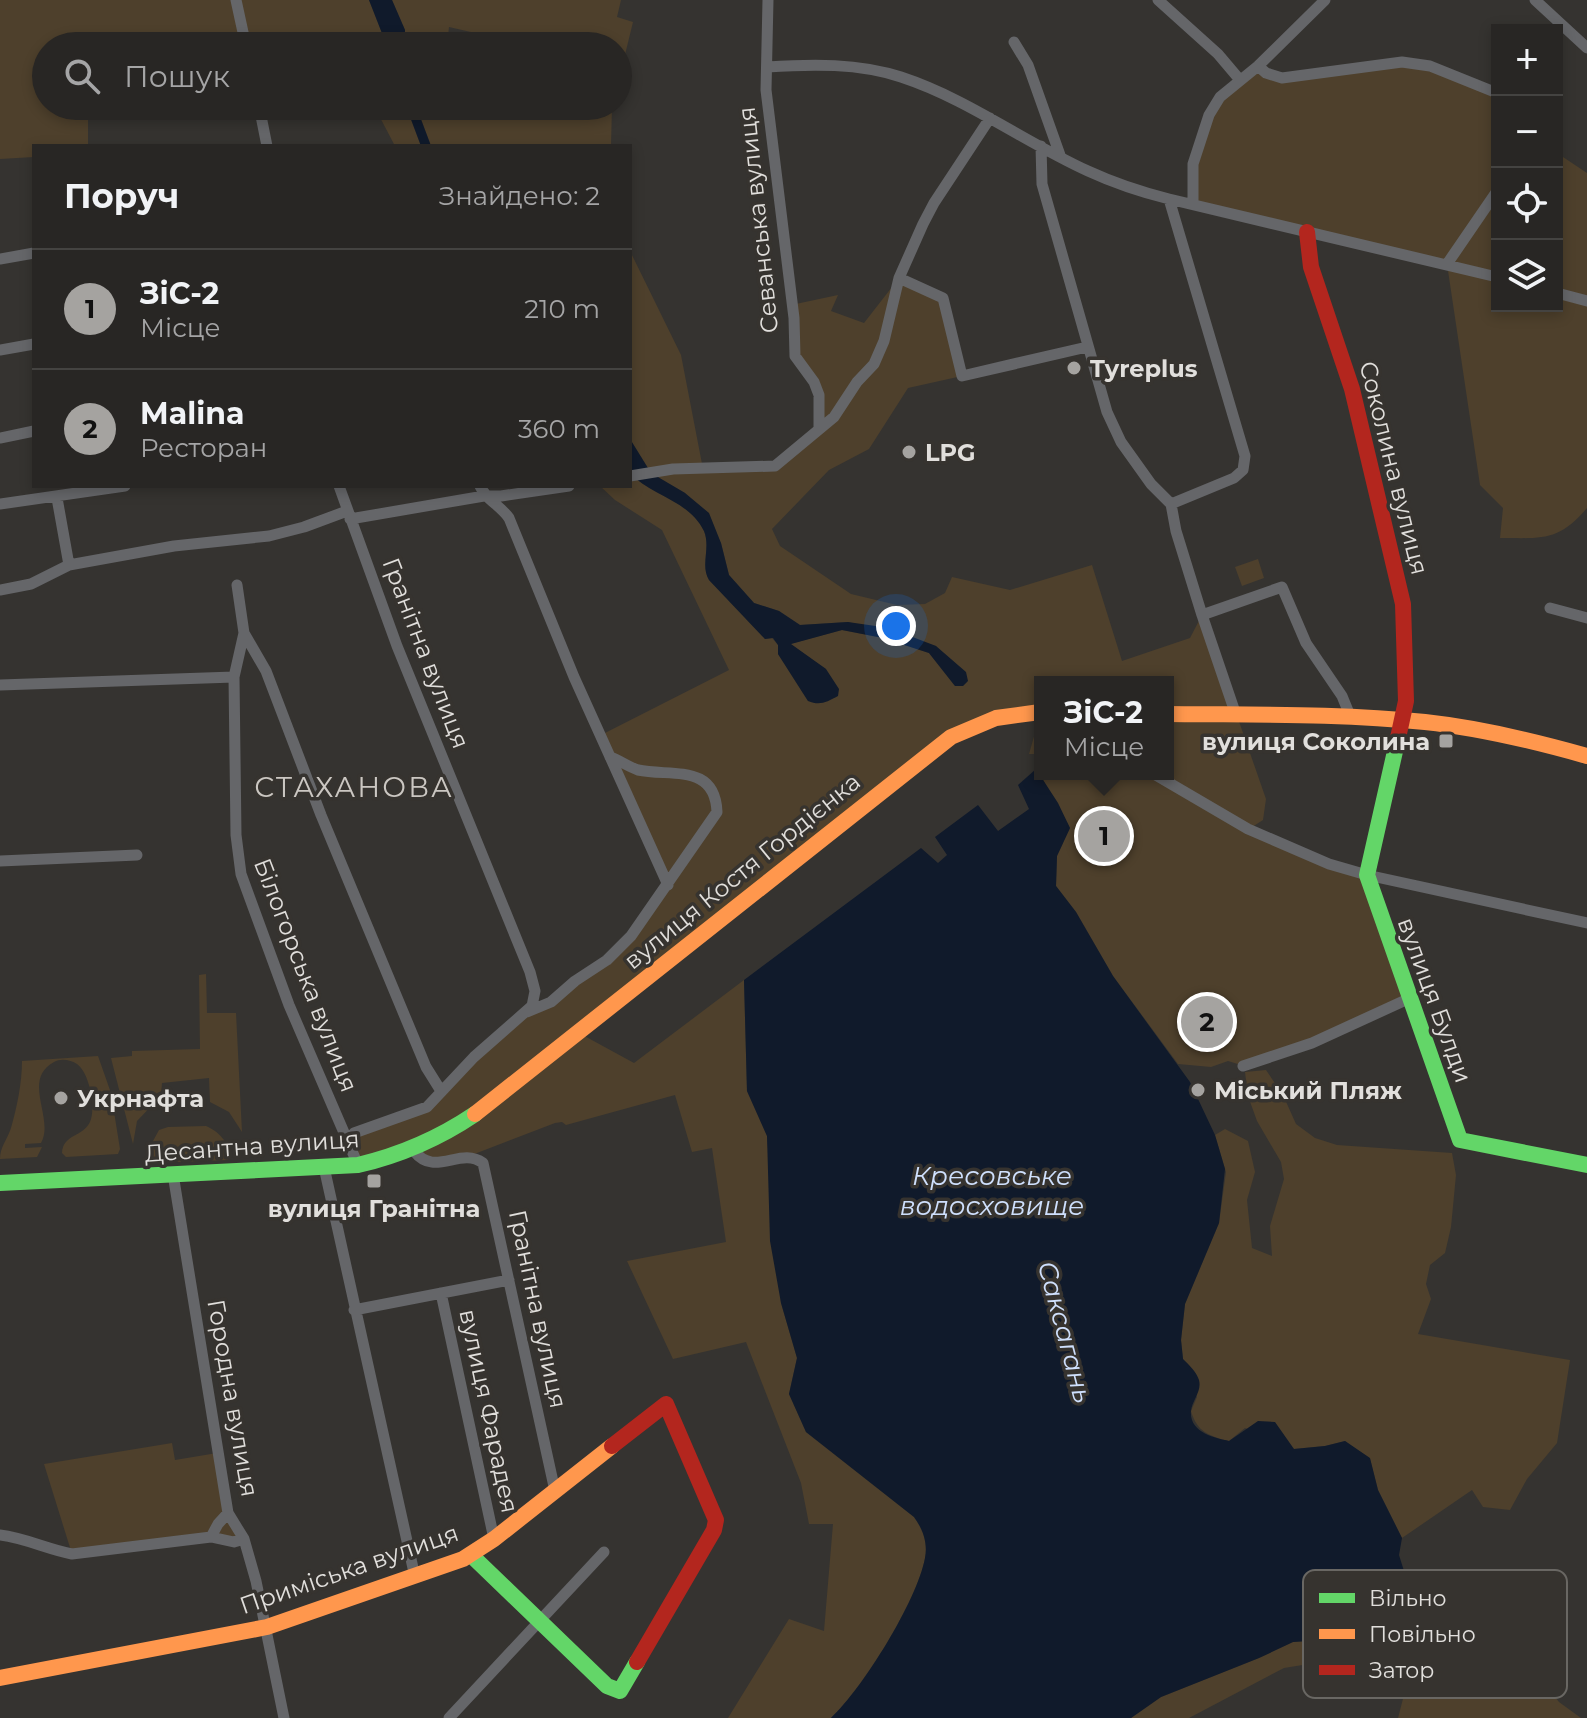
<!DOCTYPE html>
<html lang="uk">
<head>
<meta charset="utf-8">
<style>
  body { margin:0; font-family:Montserrat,sans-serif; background:#343231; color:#f1f3f6 }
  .controls { position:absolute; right:24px; top:24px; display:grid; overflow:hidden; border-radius:0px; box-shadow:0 4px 12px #0003 }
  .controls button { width:72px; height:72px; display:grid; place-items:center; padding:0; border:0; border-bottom:2px solid #444341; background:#282624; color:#f1f3f6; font:40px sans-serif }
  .you { position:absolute; left:896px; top:626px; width:28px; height:28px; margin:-20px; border:6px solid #fff; border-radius:50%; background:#1a73e8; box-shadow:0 0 0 12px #1a73e833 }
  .badge { display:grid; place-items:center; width:52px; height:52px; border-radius:50%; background:#a5a3a0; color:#111; font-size:26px; font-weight:700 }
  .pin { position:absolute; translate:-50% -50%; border:4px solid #fff; box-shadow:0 2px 8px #0006 }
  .popup { position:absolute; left:1034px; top:676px; width:140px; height:104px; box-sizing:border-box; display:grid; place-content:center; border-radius:0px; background:#282624; filter:drop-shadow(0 2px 6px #0005); font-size:26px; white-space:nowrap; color:#a5a5a6 }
  .popup b { font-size:30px; color:#f1f3f6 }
  .popup::after { content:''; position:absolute; left:50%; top:100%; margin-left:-16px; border:16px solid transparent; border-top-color:#282624 }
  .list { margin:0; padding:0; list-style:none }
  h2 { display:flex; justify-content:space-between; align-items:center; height:104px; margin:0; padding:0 32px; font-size:34px }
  h2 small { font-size:26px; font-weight:400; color:#a5a5a6 }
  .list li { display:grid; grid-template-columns:52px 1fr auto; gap:24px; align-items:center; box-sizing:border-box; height:120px; padding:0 32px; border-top:2px solid #444341 }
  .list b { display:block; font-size:30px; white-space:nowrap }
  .list p { margin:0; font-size:26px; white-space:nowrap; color:#a5a5a6 }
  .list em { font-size:26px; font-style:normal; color:#a5a5a6 }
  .icon { flex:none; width:44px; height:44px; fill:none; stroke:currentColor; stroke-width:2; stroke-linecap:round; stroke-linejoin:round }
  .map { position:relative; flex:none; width:1587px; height:1718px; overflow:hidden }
  .search { position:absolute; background:#282624; box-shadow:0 4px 12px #0003; left:32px; top:32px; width:600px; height:88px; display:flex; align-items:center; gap:20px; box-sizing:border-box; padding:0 28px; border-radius:44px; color:#a5a5a6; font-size:30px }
  .panel { position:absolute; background:#282624; box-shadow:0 4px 12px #0003; left:32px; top:144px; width:600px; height:344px; border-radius:0px }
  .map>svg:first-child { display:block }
</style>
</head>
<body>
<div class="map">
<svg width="1587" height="1718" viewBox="0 0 1587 1718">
  <rect width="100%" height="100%" fill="#353330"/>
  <path fill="#4e402c" d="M0,0h369l18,46h-341v60h154l-44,13 -68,-1v28h-54v11l-34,2z
    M392,0h229l-4,17 16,5 -11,45 -4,-1v-20h-86l-83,-19 -2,19h-43l1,-16z
    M1402,62l95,31v213h60v-153l30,20v335c-29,34 -45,30 -87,30l3,-30 -23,-23 -33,-221 -254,-61v-25l16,-63 49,-49 17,11z
    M374,106h32l15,40h-26z
    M416,106h196l-1,40h-180z
    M630,251l51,104 22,114 66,-2 50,-39v-33l-20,-32 -8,-58 47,-10 -7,16 33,12 35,-45 44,20 19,78 -54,12 -39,61 -40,21 -57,59 8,17 71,48 46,11 28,-1 20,-11 7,-16 58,13 82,-25 30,96 68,-23 12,-23 64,184 -3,21 -14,9 118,46 41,124 -96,44 -71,22 -13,-4 -17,6 -33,-3 -65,-88 -37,-64 -20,-26 1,-30 13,-28c-11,-23 -33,-50 -35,-74h-6l6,-21 5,-4v45h128v-92h-128v30l-62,12 -399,309 55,30 110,-83 3,111 20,45 14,167 16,55 -8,36 17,38 108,85c9,13 14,26 11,41 -8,43 -62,130 -94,160h-103l61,-99 35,12 9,-107h-24l-8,-41 -55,-141 -73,17 -46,-98 99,-19 -14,-94 -20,4 -17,-57 -109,30 -4,-3 -7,1 -91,35 -36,5 -15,-12 -55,14 -7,-29 68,-25 94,-89 94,-62 61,-75 -67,-150 128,-65 -67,-140 -47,-30 -15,-14h30v-13c21,23 59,27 74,58 7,17 -4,34 5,49l56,59 7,-1 6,7v9l30,47 18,-32 -36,-25 52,-14 41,8 46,15 26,33 -19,-40 -88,-24 -48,3 -21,-14 -25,-8 -25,-28 -8,-32 -36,-50 -34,-20 -21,-34z
    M1258,559l6,19 -22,8 -7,-19z
    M206,974l1,39h29l6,119 -13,-20 -19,-10 -1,-24 -47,5 -1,13 -24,25 -4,23 -22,-86 21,-2v-5l68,-2 -1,-74z
    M98,1056l13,37 9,56 -2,5 -52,3 -4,-4c1,-19 21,-16 28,-31 6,-13 0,-49 -13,-58 -6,-4 -16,-6 -23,-2 -33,18 1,57 -13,81l-16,1v4l17,-1 -5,10 -37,2c0,-12 7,-19 11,-31 6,-21 11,-45 11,-67z
    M1266,1070l17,25 13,29 19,14 22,7 115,8 4,22 -5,52 -6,26 -15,12 -4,19 5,15 -13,35 152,26 -13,83 -30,36 -17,31 -27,-3 -11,-17 -70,48 -24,-48 -8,-31 -25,-18 -20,5 -31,3 -49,-21 -16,13c-20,-5 -32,-9 -38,-30l6,-14 -14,-38 -2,-19 4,-36 34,-81 7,-51 -11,-37 10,-6 23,12 7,31 -8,28 5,48 20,8 -2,-30 14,-47 -3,-17 -24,-41 -9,-25 -3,-24z
    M206,1126c12,5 23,16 24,30l-2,4 -75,3 -6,-6v-5l12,-22 9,-3z
    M172,1443l3,17 42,-7 11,60 16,26 -172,15 -28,-90z
    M1404,1571l51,57 61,19 43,55 22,16h-183l7,-27 -58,-26 -32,-2 -31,5 -95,50h-58l30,-21 98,-39 34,-16 29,-2 38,14 17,12 50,-48z"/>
  <path fill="#101a2b" d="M369,0h23l13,30 -1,16h-17z
    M406,106h10l15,40h-10z
    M630,439l21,34 34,20 24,20 12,30 8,32 25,28 25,8 21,14 48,-3 41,6 47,18 30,26 2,9 -5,5h-8l-26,-33 -46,-15 -41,-8 -51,14 35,25 13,20 -1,7c-11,6 -18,10 -30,5l-30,-47v-9l-5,-7 -8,1 -56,-59c-9,-15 2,-32 -5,-49 -15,-31 -53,-35 -74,-58z
    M1036,769l22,34 12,25 -13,28 -1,30 20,26 37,64 77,106 25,53 10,34 -6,54 -34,81 -4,36 2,19c6,6 13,12 16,21 3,12 -7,20 -8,31 -2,21 23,27 38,30l29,-20 17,1 19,27 31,-3 20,-5 25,17 8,32 24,48 -3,17 5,16 23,47 3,36 -13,14 -21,5 -19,-7 -17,-12 -38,-14 -29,2 -34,16 -98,39 -30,21h-300c32,-30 86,-117 94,-160 3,-15 -2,-29 -11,-41l-108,-85 -17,-38 8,-36 -16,-55 -11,-62 -3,-105 -20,-45 -3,-111 177,-132 17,15 9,-8 -12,-18 43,-32 20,26 31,-22 -11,-24z"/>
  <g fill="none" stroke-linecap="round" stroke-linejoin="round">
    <path stroke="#656669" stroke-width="11" d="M236,0l10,46
      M768,0l-2,90 28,228 1,38 19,26 5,13v33
      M1158,0l60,54 22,26
      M1535,0l52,48
      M1014,42l14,23 32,90
      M1258,66l8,7 16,5 120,-16 28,4 67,27
      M767,67c45,-3 91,-4 134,10 67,22 123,65 187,94 26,12 53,21 81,28l328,78
      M259,106l8,40
      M1041,146l1,38 65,228 14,30 30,42 20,20 5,27 26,84 34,100
      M1169,199l76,257 -2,14 -9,8 -63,26
      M1193,203v-39l16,-49 11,-18 38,-31 67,-66
      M0,259l34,-6
      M1447,264l50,-73
      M899,278l44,20 19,78 125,-29
      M1557,293l30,8
      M0,350l34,-6
      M0,438l34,-7
      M630,476l43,-7 102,-3 59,-49 23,-35 17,-18 10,-23 15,-63 24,-54 11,-21 56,-85
      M339,486l58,160 133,326 5,19 -3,15 -58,51 -47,50 -73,26 -6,8
      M480,486c6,14 20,19 29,32l65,159 94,208
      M57,498l12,67
      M0,504l125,-18
      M350,519l134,-23h17l68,-10
      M237,585l7,48 22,38 55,144 105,252 15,24
      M0,590l31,-6 38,-19 105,-19 95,-10 35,-9 43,-16
      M1550,608l37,10
      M1202,615l80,-28 24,56 36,53 9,22
      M244,633l-10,44 2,158 5,39 48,131 69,160
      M0,685l234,-8
      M1154,774l94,55 81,35 38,11 220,48
      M0,861l137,-6
      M527,1012l24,-10 24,-21 32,-21 24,-24 86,-124c-2,-49 -46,-35 -79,-42 -9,-3 -19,-10 -28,-13
      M1243,1066l69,-23 96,-44
      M414,1151c21,27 46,-5 69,12l72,328
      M324,1167l91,410
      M173,1174l55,339 16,26 12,42 28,137
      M441,1293l53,246
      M354,1310l155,-30
      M0,1535c25,3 47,14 72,19l139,-17 23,5 10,-3
      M211,1537l7,-13 10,-11
      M449,1718l155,-166"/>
    <path stroke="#63d668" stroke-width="16" d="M1398,738l-31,137 93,265 127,25
      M0,1183l358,-18c43,-10 80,-26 117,-51
      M471,1555l136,131 13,5 17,-29"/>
    <path stroke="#ff974d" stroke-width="16" d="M1168,714c86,1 172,-1 257,8 55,6 109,19 162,34
      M475,1114l476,-377 45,-19 44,-6
      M0,1678l267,-51 196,-68 31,-20 118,-93"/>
    <path stroke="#b3261e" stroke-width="16" d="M1307,232l4,35 41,122 51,215 3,97 -8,37
      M612,1446l54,-42 50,116 -2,10 -77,132"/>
  </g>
  <g fill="#a5a3a0" stroke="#36332f" stroke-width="3">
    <circle cx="1074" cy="368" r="8"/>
    <circle cx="909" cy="452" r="8"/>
    <rect x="1438" y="733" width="16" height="16" rx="4"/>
    <circle cx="1198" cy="1090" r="8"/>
    <circle cx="61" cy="1098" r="8"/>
    <rect x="366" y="1173" width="16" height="16" rx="4"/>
  </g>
  <g text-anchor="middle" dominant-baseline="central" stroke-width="7" stroke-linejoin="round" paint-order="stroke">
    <g font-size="24" fill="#e1dfdc" stroke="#36332f">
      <text transform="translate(758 220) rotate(-96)">Севанська вулиця</text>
      <text transform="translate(1394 468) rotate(76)">Соколина вулиця</text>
      <text transform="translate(426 653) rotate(69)">Гранітна вулиця</text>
      <text transform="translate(742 871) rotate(-39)">вулиця Костя Гордієнка</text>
      <text transform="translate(306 975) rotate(69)">Білогорська вулиця</text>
      <text transform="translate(1435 1000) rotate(70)">вулиця Булди</text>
      <text transform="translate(252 1146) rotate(-4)">Десантна вулиця</text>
      <text transform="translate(538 1309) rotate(78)">Гранітна вулиця</text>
      <text transform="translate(233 1398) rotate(80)">Городна вулиця</text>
      <text transform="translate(489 1411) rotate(78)">вулиця Фарадея</text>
      <text transform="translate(349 1569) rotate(-19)">Приміська вулиця</text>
    </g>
    <g font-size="24" font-weight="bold" fill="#e1dfdc" stroke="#36332f" text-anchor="start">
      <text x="1090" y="368">Tyreplus</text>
      <text x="925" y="452">LPG</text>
      <text x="1430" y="741" text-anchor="end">вулиця Соколина</text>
      <text x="1214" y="1090">Міський Пляж</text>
      <text x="77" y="1098">Укрнафта</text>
      <text x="374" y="1208" text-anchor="middle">вулиця Гранітна</text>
    </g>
    <g font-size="26" font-style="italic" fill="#cfe0fd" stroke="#36332f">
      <text x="992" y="1176">Кресовське<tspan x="992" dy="30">водосховище</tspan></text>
      <text transform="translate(1065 1332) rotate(75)">Саксагань</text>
    </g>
    <g font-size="28" letter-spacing="2" fill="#cbc7c2" stroke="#36332f">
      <text x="354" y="787">СТАХАНОВА</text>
    </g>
  </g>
  <rect x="1303" y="1570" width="264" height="128" rx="12" fill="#36332f" stroke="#696763" stroke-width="2"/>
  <rect x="1319" y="1593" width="36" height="10" fill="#63d668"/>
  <rect x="1319" y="1629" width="36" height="10" fill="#ff974d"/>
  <rect x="1319" y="1665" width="36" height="10" fill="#b3261e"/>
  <g font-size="22" fill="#e1dfdc">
    <text x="1369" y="1606">Вільно</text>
    <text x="1369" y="1642">Повільно</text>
    <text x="1369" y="1678">Затор</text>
  </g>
</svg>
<div class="controls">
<button>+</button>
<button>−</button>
<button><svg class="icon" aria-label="locate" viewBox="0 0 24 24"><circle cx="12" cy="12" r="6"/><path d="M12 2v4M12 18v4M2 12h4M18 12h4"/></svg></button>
<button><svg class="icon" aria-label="layers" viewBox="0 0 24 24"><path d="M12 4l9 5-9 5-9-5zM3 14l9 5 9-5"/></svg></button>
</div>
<div class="you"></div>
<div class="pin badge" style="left:1104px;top:836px">1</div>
<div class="popup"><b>ЗіС-2</b>Місце</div>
<div class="pin badge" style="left:1207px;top:1022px">2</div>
<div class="search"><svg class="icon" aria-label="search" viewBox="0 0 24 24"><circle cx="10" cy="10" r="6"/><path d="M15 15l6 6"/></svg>Пошук</div>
<section class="panel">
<h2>Поруч<small>Знайдено: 2</small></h2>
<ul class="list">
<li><span class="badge">1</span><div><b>ЗіС-2</b><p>Місце</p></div><em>210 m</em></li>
<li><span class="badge">2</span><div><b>Malina</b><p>Ресторан</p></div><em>360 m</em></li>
</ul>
</section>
</div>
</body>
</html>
